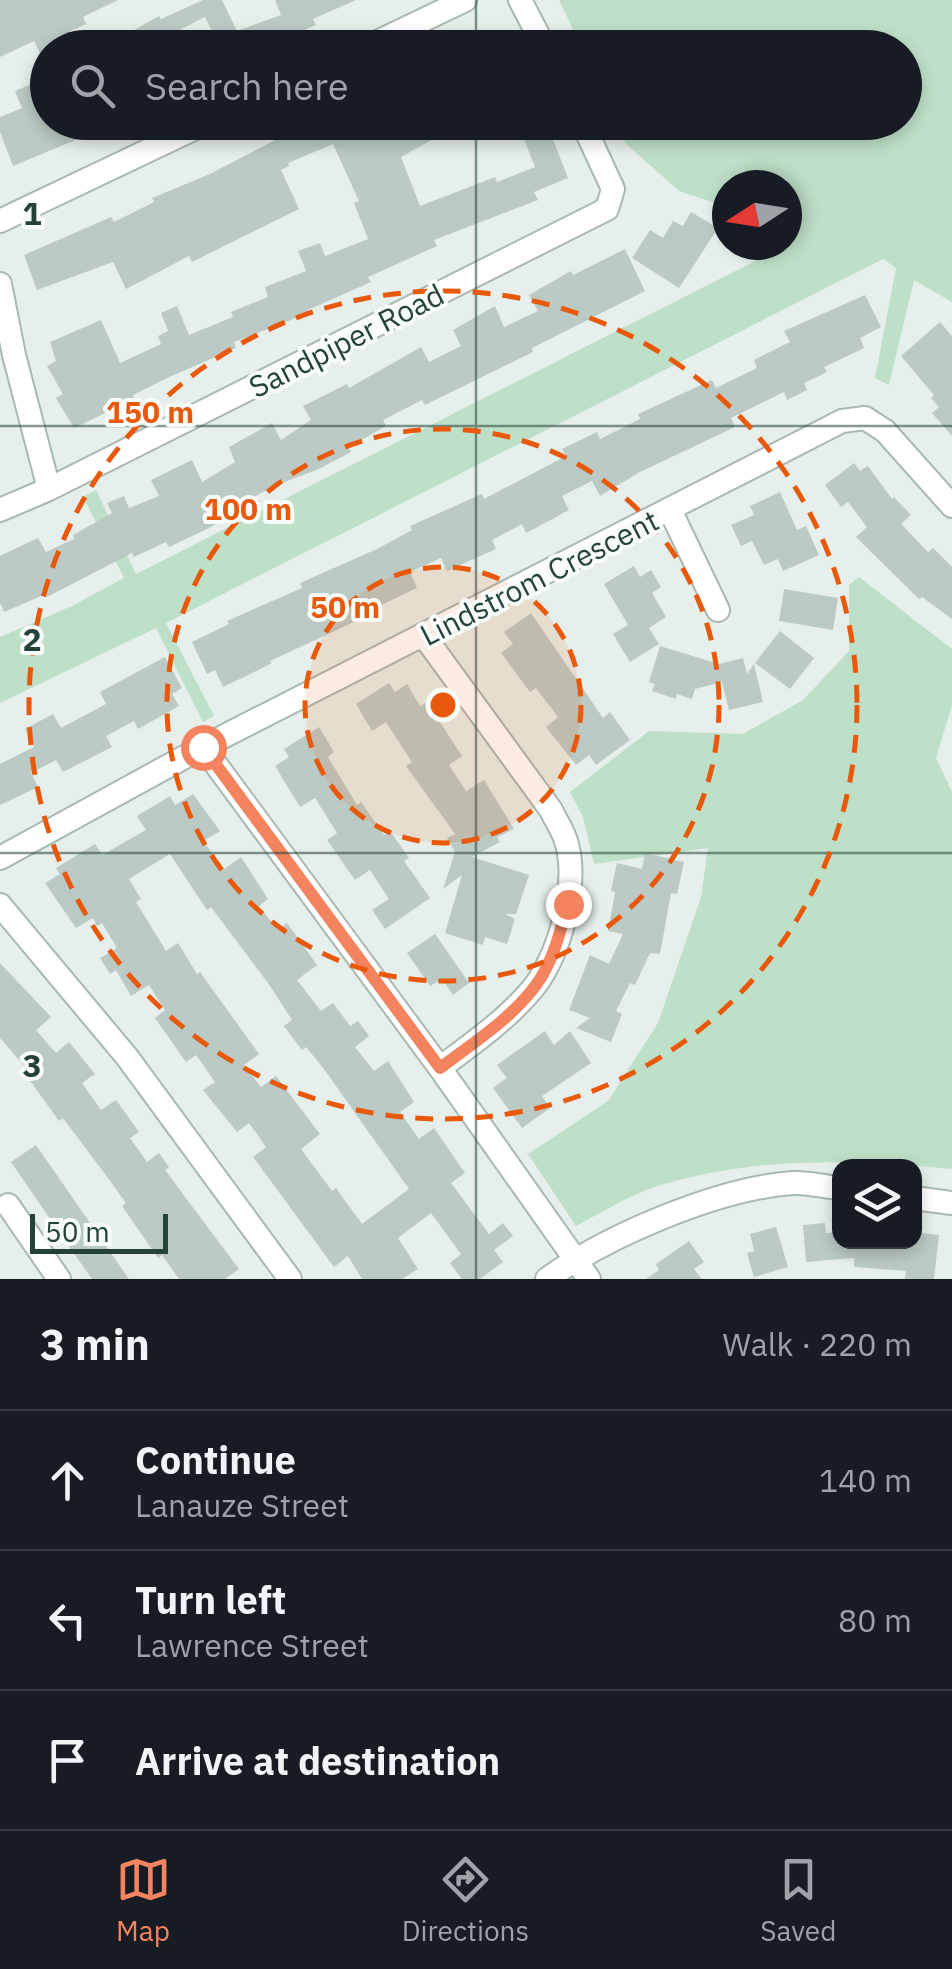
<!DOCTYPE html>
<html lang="en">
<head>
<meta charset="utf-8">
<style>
  body { margin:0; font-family:"IBM Plex Sans",sans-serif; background:#242831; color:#f1f3f6 }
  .controls { position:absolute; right:30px; bottom:30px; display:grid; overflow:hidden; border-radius:20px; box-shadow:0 5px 15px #0003 }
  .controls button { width:90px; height:90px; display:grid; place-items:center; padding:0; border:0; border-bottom:2px solid #363941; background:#171b24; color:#f1f3f6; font:50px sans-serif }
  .compass { position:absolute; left:712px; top:170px; width:90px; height:90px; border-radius:50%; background:#171b24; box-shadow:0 5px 15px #0003; rotate:258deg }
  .scale { position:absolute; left:30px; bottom:25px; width:138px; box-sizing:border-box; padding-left:10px; border:5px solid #24423a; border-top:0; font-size:28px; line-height:35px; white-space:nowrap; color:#24423a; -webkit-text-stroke:8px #f7fbf9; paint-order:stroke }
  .stop { position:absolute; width:30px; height:30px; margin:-22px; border:8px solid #f4845f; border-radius:50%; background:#fff }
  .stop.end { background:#f4845f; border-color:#fff; box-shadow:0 2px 10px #0008 }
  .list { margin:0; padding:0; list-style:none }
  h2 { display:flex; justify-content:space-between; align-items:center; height:130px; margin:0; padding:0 40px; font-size:42px }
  h2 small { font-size:32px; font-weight:400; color:#9ea1a6 }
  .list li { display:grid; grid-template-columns:65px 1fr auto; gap:30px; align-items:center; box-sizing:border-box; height:140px; padding:0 40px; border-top:2px solid #363941 }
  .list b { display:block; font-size:38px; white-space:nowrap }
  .list p { margin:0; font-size:32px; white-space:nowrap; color:#9ea1a6 }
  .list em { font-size:32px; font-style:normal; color:#9ea1a6 }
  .icon { flex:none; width:55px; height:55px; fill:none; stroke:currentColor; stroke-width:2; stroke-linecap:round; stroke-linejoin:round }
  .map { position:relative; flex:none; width:952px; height:1279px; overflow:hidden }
  .search { position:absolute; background:#171b24; box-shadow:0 5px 15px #0003; left:30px; right:30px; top:30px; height:110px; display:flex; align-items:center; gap:25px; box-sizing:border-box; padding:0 35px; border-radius:55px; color:#9ea1a6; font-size:38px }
  .sheet { height:550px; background:#171b24 }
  nav { display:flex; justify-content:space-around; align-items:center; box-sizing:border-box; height:140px; border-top:2px solid #363941; background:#171b24; font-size:28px; color:#9ea1a6 }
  nav a { display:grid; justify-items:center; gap:5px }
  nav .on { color:#f4845f }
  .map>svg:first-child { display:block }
</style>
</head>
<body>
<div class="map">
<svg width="952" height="1279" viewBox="0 0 952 1279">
  <rect width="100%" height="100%" fill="#e6efeb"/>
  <path fill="#bfe0c8" d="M559,0h393v302l-38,-22 -25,105 -14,-7 21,-110 -13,-9 -717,364 48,93 -11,6 -47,-94 -156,75v-66l72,-31 52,-28 -41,-81 13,-7 40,84 629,-318v-11h22v-60h-60v22l-48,-16 -54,-48 -10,-20 289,-1v-74l-323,-1z
    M859,577l93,72v56l-16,53 16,34v377c-100,-10 -202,-13 -300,19 -26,9 -51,25 -76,38l-48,-72 80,-53 50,-78 43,-126 7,-49 -114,16 -11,-47 -13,-25 79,-61 94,3 60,-34 46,-49v-66z"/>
  <path fill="#bbcac4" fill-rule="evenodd" d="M0,0h118l-35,17 3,7 -31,14 3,6 -18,9 -6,-12 -34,16z
    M203,0h19l15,31 44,-16 -6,-15h81l-43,19 3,6 -53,23h-58l12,-7 -12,-24 -61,31h-42l57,-32 2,3z
    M48,77v45h60l-35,19 -60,25 -13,-34v-15l22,-9 -7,-17z
    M310,122h154l-63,35 19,49 75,-29 2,5 38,-15 -11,-28 25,-10 19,49 -34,14 4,8 -104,40 3,6 -69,31 3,5 -63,28 1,3 -75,29 2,6 -69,30 -34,17 1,4 -60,29 -18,-30 7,-4 -16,-28 9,-5 -6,-19 51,-22 19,43 41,-19 -3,-8 10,-5 -7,-18 16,-7 12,29 44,-18 -2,-5 37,-15 -3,-10 41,-16 -8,-20 22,-8 5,13 43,-17 -14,-36 5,-2 -26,-57 -45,19 1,3 -8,4 18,39 -107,53 -3,-6 -63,33 -13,-27 -76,28 -13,-35 87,-38 3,5 40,-20 -2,-4 58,-24z
    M691,212l27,16 -39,60 -47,-30 18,-28 13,8 10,-17 10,5z
    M625,249l20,42 -113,57 1,4 -108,53 -3,-5 -39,20 3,6 -37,21 2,5 -32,17 -43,16 -40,22 3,5 -32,17 -38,18 -3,-5 -32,15 -2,-4 -85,44 -1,-3 -42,18 -4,-9v-47l38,-18 8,14 28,-13 -1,-4 39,-22 -5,-10 17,-7 5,12 30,-12 -8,-16 41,-20 10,22 33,-20 -6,-15 43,-24 9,17 30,-20 -8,-14 44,-22 2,4 72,-41 8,15 32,-16 -8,-16 42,-24 9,21 34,-16 -9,-16 42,-24 2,4z
    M865,295l16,32 -21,11 4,10 -40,19 3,5 -23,11 3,7 -20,10 -3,-8 -53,26 4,9 -95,45 -40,24 -8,-15 -30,15 7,14 -43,23 -4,-9 -30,16 4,9 -49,22 -6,-13 -31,14 7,16 -65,31 2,3 -84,39 2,2 -26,13 -23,11 -8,-17 -8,4 -15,-32 37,-18 -2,-3 75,-33 -2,-5 77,-34 35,-19 -2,-4 72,-32 2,5 82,-43 -4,-7 35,-17 3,7 40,-20 -2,-5 74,-34 4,8 41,-20 -3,-8 36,-18 -6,-11z
    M940,322l12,14v100l-20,-23 7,-6 -8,-9 3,-3 -33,-39z
    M854,463l6,8 8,-5 24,33 2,-2 17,18 -10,9 27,28 5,-4 19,19v52l-30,-22 -3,2 -63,-62 11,-10 -19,-25 -7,5 -16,-22z
    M780,492l17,38 9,-4 13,29 -36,16 -5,-12 -14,6 -12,-24 -11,5 -10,-21 23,-10 -4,-9z
    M634,566l6,11 11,-7 10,17 -9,6 14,24 -17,11 10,16 -29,18 -17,-28 15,-9 -24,-41z
    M784,589l54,9 -5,32 -54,-9z
    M531,613l72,105 7,-6 20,28 -34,25 -7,-10 -13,10 -30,-38 12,-10 -22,-29 -6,4 -29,-39 12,-9 -9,-12z
    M780,631l34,27 -24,31 -35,-26z
    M660,646l59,18 24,-6 4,16 7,-10 9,38 -34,8 -7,-28 -27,7 -3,10 -15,-5 -1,5 -24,-8 3,-7 -6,-2z
    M165,657l17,31 -10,6 7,12 -41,23 -4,-8 -28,15 6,11 -49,25 -7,-12 -25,13 7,14 -38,18v-41l34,-17 -9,-18 28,-15 8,14 45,-24 -6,-12z
    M389,683l6,9 12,-8 13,22 7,-4 35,54 -13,9 17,26 18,-11 30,49 -17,8 3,5 -28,15 57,18 -13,39h-11l10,5 -8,25 -22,-7 -2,8 -38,-12 17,-58 -19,14 12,-37 -8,-14 8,-4 -49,-68 6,-4 -26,-40 -14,9 -16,-27z
    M319,727l15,25 -6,5 29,48 4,-3 23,33 6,-4 19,27 -5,3 26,37 -45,31 -13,-19 17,-11 -19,-29 -15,10 -28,-40 10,-7 -22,-35 -15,9 -25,-41 14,-9 -5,-8z
    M193,794l27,37 -17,10 21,28 17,-12 27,42 -9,7 19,24 9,-7 30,42 -20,15 24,31 12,-8 17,23 8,-5 11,15 -14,11 19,24 14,-10 26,41 -14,10 19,27 15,-11 31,45 -14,10 38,51 14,-11 10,13 -19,14 9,12 -23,17h-18l-12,-16 11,-9 -30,-41 -33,25 20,31 -16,10h-40l-14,-23 -14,11 -81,-110 13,-10 -17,-24 -12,9 -34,-42 12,-8 -19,-27 -10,7 -31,-44 10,-8 -16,-25 -18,11 -15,-26 -6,4 -10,-16 17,-10 -15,-25 -5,3 -4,-8 -17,10 -31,-45 15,-9 -4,-6 39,-24 7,11 44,-25 -9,-14 33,-20 5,9zM170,854l37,56 4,-3 57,76 24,37 -8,6 18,24 4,-3 18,22 85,120 -47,35 -26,-36 -4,3 -31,-42 19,-15 -44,-58 -15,11 -17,-22 15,-11 -59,-82 -3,2 -19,-31 -12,8 -30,-49 5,-3 -12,-20z
    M645,853l39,9 -7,32 -6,-1 -11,61 -10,-1 -15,32 -5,-2 -14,28 6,3 -11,28 -35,-14 14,-10 -21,-8 21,-55 19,9 14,-30 -15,-3 7,-39 -4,-1 6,-28 25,6z
    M435,934l34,49 -16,12 -11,-16 -12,7 -23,-33z
    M0,963l51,54 -15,13 20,23 13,-11 26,32 -13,9 19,27 15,-10 23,32 -9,6 17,24 12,-9 10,14 -4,3 74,99 -14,10h-46l-17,-24 -4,3 -36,-52 4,-3 -21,-29 -42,-56 -4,3 -36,-50 3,-3 -26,-30z
    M545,1031l9,14 16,-14 21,32 -49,33 8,12 -28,20 -29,-40 14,-10 -10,-13z
    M36,1145l45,65 48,69h-37l-31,-44 -50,-73z
    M825,1223l1,10 14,-1v10h74v-10l25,3 -5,44h-29l1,-8 -52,-4v-9l-48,4 -3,-37z
    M776,1227l12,40 -34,10 -7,-24 7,-2 -4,-17z
    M689,1241l15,21 -10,7 8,10h-56l13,-9 -3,-6z"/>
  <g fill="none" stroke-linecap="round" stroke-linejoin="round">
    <defs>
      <path id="street" d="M520,0l25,48
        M365,48l100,-48
        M0,221l208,-99
        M0,284l14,71 35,134
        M0,510l49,-21 558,-280 6,-20 -31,-67
        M670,510l48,100
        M424,636l127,174c4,9 11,19 14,28 15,41 -4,115 -31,149 -26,32 -61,56 -94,81
        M203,747l237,321 149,211
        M0,858l203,-111 639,-326 23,-3 20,13 67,75
        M0,905l127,152 163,222
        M914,1198l38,5
        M8,1205l51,74
        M547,1279c60,-43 171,-91 246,-96 15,-1 32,4 47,5"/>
    </defs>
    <use href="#street" stroke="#a8b8b2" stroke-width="26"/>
    <use href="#street" stroke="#fff" stroke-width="22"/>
  </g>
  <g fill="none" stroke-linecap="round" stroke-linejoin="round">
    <path stroke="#f4845f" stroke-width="12" d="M203,747l237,321c33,-25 71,-49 96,-83 17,-23 24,-53 32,-81"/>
  </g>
  <path fill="none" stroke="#24423a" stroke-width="2.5" stroke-opacity="0.55" d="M476,0v48M476,122v1157M0,426h952M0,853h952"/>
  <circle cx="443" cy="705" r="138" fill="#e8590c" fill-opacity=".12"/>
  <g fill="none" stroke="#e8590c" stroke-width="5" stroke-dasharray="18 12">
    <circle cx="443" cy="705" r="138"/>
    <circle cx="443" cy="705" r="276"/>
    <circle cx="443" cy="705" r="414"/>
  </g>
  <g text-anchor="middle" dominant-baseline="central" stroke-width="8" stroke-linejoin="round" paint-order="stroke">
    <g font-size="30" fill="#24423a" stroke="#f7fbf9">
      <text transform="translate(346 340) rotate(-27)">Sandpiper Road</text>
      <text transform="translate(539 577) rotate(-27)">Lindstrom Crescent</text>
    </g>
  </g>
  <g font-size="32" text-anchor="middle" font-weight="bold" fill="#24423a" stroke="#f7fbf9" stroke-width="8" stroke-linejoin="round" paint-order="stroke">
    <text x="32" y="225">1</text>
    <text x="32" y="651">2</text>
    <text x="32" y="1077">3</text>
  </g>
  <circle cx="443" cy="705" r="15" fill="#e8590c" stroke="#f7fbf9" stroke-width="5"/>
  <g font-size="30" text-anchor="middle" font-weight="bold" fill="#e8590c" stroke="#f7fbf9" stroke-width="8" stroke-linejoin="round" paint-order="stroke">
    <text x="150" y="423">150 m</text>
    <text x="248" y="520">100 m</text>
    <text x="345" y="618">50 m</text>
  </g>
</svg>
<div class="controls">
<button><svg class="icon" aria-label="layers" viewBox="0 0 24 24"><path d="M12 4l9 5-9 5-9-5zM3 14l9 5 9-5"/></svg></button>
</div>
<svg class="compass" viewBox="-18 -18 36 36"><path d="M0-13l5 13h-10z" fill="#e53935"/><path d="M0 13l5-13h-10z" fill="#9ea1a6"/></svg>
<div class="scale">50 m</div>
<div class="stop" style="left:203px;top:747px"></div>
<div class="stop end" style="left:568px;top:904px"></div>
<div class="search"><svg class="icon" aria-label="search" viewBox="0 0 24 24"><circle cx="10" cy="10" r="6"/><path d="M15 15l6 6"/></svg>Search here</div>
</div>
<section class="sheet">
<h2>3 min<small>Walk · 220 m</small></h2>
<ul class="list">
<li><svg class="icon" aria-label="ahead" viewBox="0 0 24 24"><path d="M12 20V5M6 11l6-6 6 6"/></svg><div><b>Continue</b><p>Lanauze Street</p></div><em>140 m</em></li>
<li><svg class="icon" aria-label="left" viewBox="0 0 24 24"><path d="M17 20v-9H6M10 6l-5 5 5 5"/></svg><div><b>Turn left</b><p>Lawrence Street</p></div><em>80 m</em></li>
<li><svg class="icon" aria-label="arrive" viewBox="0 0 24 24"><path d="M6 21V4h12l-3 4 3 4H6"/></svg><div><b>Arrive at destination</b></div></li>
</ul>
</section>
<nav>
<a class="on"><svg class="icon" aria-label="map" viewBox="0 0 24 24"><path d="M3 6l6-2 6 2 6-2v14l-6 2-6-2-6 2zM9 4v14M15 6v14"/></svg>Map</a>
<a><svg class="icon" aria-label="directions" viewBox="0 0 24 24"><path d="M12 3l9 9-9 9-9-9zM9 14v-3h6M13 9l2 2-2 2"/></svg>Directions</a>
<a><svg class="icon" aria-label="saved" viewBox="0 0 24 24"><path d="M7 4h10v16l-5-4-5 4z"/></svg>Saved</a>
</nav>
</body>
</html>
